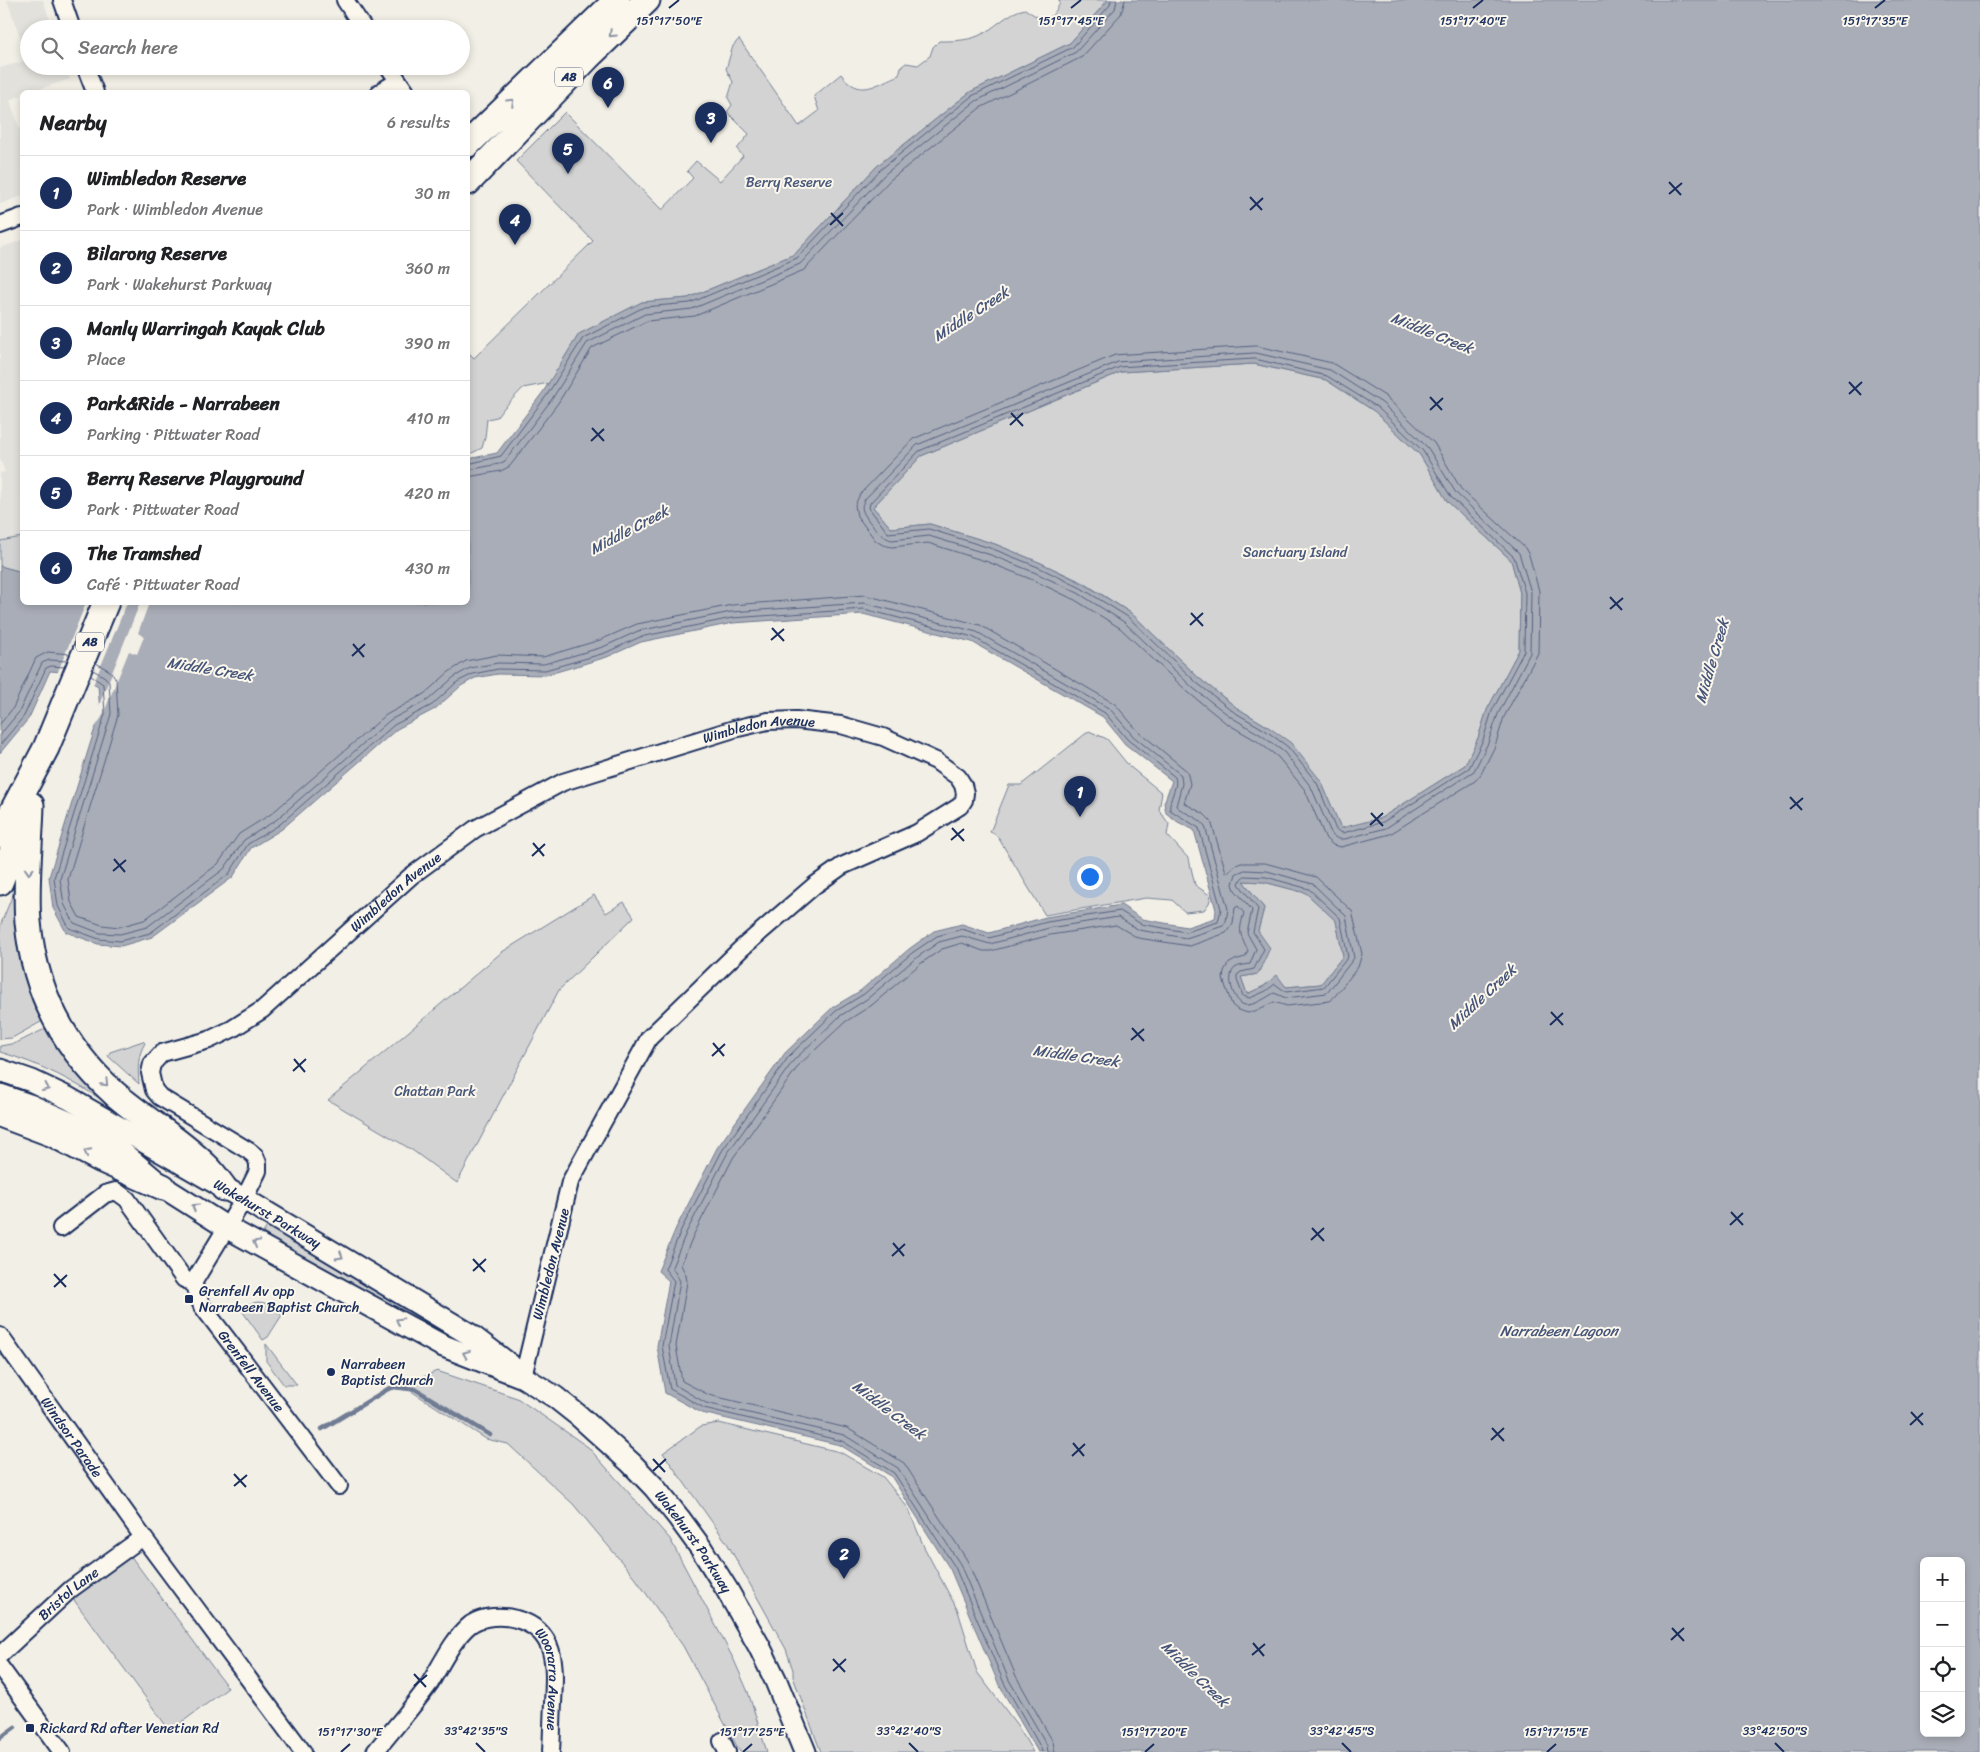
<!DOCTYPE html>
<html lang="en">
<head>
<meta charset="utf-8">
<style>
  body { margin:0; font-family:Sriracha,sans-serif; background:#f6f6f6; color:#202124 }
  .controls { position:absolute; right:15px; bottom:15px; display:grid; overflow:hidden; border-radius:8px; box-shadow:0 2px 8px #0003 }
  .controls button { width:45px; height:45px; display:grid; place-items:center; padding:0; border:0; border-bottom:1px solid #e0e0e0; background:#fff; color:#202124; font:25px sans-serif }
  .you { position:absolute; left:1089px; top:876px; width:18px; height:18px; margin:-12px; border:4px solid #fff; border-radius:50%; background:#1a73e8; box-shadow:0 0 0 8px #1a73e833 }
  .badge { display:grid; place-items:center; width:32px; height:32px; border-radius:50%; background:#1b2f5e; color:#fff; font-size:16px; font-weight:700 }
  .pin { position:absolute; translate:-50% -41px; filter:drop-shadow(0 1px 2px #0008) }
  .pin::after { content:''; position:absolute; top:26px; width:18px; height:15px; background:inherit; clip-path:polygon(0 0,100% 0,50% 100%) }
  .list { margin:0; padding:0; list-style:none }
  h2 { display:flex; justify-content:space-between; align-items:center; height:65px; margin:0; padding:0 20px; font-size:21px }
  h2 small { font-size:16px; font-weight:400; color:#757577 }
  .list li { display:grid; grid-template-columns:32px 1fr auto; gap:15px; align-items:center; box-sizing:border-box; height:75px; padding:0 20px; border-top:1px solid #e0e0e0 }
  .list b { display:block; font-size:19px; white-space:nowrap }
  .list p { margin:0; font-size:16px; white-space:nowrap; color:#757577 }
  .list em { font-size:16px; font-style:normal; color:#757577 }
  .icon { flex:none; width:28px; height:28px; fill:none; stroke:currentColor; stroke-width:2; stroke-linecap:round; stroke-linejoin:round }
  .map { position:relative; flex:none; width:1980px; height:1752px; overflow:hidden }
  .search { position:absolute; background:#fff; box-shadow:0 2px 8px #0003; left:20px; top:20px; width:450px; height:55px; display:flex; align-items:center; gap:12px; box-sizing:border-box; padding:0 18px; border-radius:28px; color:#757577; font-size:19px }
  .panel { position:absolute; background:#fff; box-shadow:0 2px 8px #0003; left:20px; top:90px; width:450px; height:515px; border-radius:8px }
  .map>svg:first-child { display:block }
</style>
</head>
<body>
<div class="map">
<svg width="1980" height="1752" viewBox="0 0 1980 1752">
  <rect width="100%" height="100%" fill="#f2efe6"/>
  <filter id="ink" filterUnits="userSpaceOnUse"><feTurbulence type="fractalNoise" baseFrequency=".02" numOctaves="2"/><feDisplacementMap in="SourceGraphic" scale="10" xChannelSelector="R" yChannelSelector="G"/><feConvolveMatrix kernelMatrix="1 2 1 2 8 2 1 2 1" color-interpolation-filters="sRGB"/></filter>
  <g filter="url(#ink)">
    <path fill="#e2e1dc" d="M7,0h36l10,29h-24v37h36l5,13 -39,13h-9v3l-12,5 12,36v60l-22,8v-136l28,-8z
      M22,240v297l-22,4v-68l5,-1 -5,-13v-211z"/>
    <path fill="#d2d3d2" stroke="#768198" d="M1059,0h49l-38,43 -100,49 -93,74 -82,88 -107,44 -46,4 -63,32 -30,49 -26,5 -20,21 -6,8 -10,2 -2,19 -3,10 -14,7v-103l6,6 119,-117 -77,-80 49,-49 97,98 31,-32 -6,-7 9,-10 24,20 23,-25 -6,-7 12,-15 -22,-22 5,-7 -4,-7 5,-16 -7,-13 7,-23 6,-7 60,87 20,-15 -5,-15 27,-22c19,25 33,11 58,1l2,-8 5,-4 12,2 12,-9 3,-9 6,-6c12,0 27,0 39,-5 17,-7 29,-24 47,-27 17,12 25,15 35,-6z
      M1254,364l72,16 48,31 46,44 27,46 64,59 9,33 -1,57 -32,60 -9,28 -13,27 -84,53 -40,11 -20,-48 -54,-55 -30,-18 -37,-29 -69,-66 -47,-30 -43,-20 -46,-19 -65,-20 -39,4 -18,-21 48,-51 200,-84z
      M22,537v35l-22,-6v-25z
      M1089,731l18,8 22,27 33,27 -3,17 10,14 -2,11 22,24 6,26 16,11 -2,7 -5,7 -19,2 -13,-12 -26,-2 -101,17 -46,-76 -4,-5 -5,-2 19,-47h12z
      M1243,881l21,1 42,11 30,28 7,35 -22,28 -35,3 -9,-11 -13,10 -17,8 -6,-17 17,-3v-43l6,-23z
      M16,887l32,131 -36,20 -12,1v-113z
      M594,895l12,18 18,-11 10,15 -75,73 -102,193 -45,-33 -84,-50 174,-148z
      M49,1027l62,79c-35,-24 -70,-42 -111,-54v-6l16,-3z
      M143,1041l2,2c-8,13 -7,26 -6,41l-31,-28 2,-4z
      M270,1222l166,103 -3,1c-59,-26 -116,-58 -170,-93z
      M258,1302l7,1 17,12 -14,22 -5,3 -23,-32 9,-4z
      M266,1344l31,41h-13l-18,-24z
      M437,1371l80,27 71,49 82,92 64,121 14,32 19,60h-27l-57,-106 -47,-67 -63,-75 -65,-60 -22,-5 -75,-48 -15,-2z
      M719,1423l121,29 43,25 25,31 16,39 34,64 19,61 40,53 16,27h-212l-28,-75v-7l-7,-21 -59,-106 -64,-90 38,-27z
      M130,1555l98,133 -58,43 -99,-135z"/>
    <path fill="#a9adb7" stroke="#707b93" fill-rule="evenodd" d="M1108,0h872v1752h-942l-39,-67 -49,-116 -59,-93 -51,-31 -138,-32 -37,-20 -8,-47 12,-65 -11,-10 18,-43 41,-80 68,-95 48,-46 27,-16 49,-42 25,-18 28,-7 27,9 57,-16 75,-12 21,14 45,8 28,-9 1,-8 -22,-80 -16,-8 -12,-9 -2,-10 8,-22 -47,-37 -22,-27 -131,-75 -109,-28 -130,9 -92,19 -34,15 -61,18 -48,-1 -23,4 -14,8 -26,23 -38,20 -115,100 -31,19 -18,29 -81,60 -31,9 -23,-2 -32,-12 -13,-24 -4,-31 51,-165 -2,-26 -22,-13 -26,-2 -21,47 -29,35v-187l22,6v30h446v-143l29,-6 46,-61 36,-58 63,-32 46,-4 107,-44 82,-88 93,-74 100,-49zM1254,364l72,16 48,31 46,44 27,46 64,59 9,33 -1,57 -32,60 -9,28 -13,27 -84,53 -40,10 -20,-47 -30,-38 -24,-17 -30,-18 -37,-29 -69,-66 -47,-29 -43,-21 -46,-19 -65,-20 -39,4 -18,-21 48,-51 200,-84zM1243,881l21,1 42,11 30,28 7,35 -22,28 -35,3 -9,-12 -13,11 -17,8 -6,-17 17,-3 12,-26 -12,-17 6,-23zM1924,1561h37v172h-37z"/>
    <path fill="#f2efe6" d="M86,603h41l-34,82 -18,-10 -18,-1z
      M140,603h9l-11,30 6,4 -1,2 -6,15 -8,-3 -27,66 -12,18 7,-25z"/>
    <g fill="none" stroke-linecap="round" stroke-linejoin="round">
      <path stroke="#546182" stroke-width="1" d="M1257,346l75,17 53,33 49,47 27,46 64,59 4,7 10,36 -1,62 -34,64 -9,29 -14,28 -6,7 -85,53 -49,13 -8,-2 -7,-6 -21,-49 -27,-33 -21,-16 -31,-18 -37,-30 -69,-65 -45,-28 -42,-20 -45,-18 -60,-19 -36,4 -9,-2 -7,-4 -19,-25 -2,-11 5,-11 53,-55 202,-84z
        M1256,353l74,17 52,33 46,45 28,45 63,60 12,39 -1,61 -32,61 -10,29 -14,28 -88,57 -41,11h-7l-6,-4 -21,-48 -27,-35 -23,-17 -30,-18 -38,-29 -69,-66 -46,-29 -42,-20 -45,-18 -62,-19 -37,4c-9,-1 -26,-20 -29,-29 -2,-5 0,-8 2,-12l52,-54 201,-83z
        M1255,359l72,17 50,31 46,44 28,46 63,60 11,36 -1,58 -32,60 -9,29 -14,28 -86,54 -40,11 -7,-3 -19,-47 -29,-36 -23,-17 -31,-18 -37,-29 -69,-66 -47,-29 -43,-21 -45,-18 -64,-20 -41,4 -19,-25 1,-5 49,-52 201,-84z
        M468,464l33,-8 46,-61 36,-57 61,-31 46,-4 107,-45 83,-88 92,-74 101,-49 37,-42 1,-5
        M468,470l31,-6 6,-3 47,-62 35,-56 58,-29 47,-5 108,-45 85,-90 91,-73 100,-49 39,-43 2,-9
        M468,477l33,-6 9,-5 48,-63 34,-55 55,-27 48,-5 109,-46 86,-90 90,-72 102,-51 39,-43 4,-14
        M96,663l14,8 6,8 2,36 -50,164 3,23 8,15 23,8 17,2 25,-7 74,-56 21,-30 32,-20 115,-99 38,-21 25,-22 17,-11 31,-6 46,2 57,-17 37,-16 95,-19 133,-10 115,30 135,79 23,27 49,40 3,13 -6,19 20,11 7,7 15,51h3l5,-6 7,-3h24l51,14 36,34 10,43 -4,13 -23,29 -6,5 -42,5 -13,-4 -19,9 -7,2 -10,-3 -6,-5 -9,-26 1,-8 4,-7 7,-4 10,-3 3,-6c-8,-19 -10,-17 -4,-38l-6,-7 -3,2 -2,15 -7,10 -36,13 -52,-8 -22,-13 -66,10 -59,16h-8l-21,-8 -20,6 -22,15 -48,41 -27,17 -46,43 -66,93 -40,78 -12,29 5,10 1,7 -11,64 6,35 27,14 138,33 57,35 63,97 49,116 37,66 2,10
        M93,670l12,7 4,5 2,32 -51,165 4,25 10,19 26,10 20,1 27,-7 77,-58 20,-29 32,-20 114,-100 38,-20 26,-23 16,-9 28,-5 46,1 59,-17 35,-16 93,-19 133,-9 113,29 133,77 23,27 48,39 1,9 -6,22c8,8 22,10 29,20l23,83 -2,12 -3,5 -37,12 -47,-8 -21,-13 -69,11 -59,16 -28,-8 -23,6 -23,16 -49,41 -27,17 -47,45 -66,93 -41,79 -14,34 8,14 -11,65 6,39 31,18 138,32 54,33 62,96 49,116 38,65 1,7
        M91,676l12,8 2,30 -51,164 4,28 11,22 30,11 21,2 30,-8 79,-59 19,-30 31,-19 115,-100 38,-20 25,-23 16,-8 25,-5 47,1 60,-17 35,-16 92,-19 132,-9 109,28 132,76 23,27 47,37c4,10 -7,22 -5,33l29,18 22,81 -3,13 -32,10 -45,-8 -21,-13 -73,11 -58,16 -27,-9 -25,7 -25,17 -48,41 -28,17 -47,45 -67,95 -41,79 -16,39 9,12 -12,65 8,43 34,19 138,33 52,32 61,94 49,116 37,65 1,4
        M0,724l13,-16 23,-50 12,-6 22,2
        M0,735l19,-23 23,-49 7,-3 18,1
        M0,745l24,-29 22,-48 5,-2 13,1
        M1245,870l22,1 46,13 33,32 8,42 -27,35 -41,5 -12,-5c-7,4 -20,13 -29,12 -11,-2 -20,-29 -10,-37 4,-3 10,-3 15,-4l6,-15 -9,-16 5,-23 -17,-20 -2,-6 3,-10z
        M1245,876l21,1 43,12 31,29 8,39 -24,30 -38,5 -11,-8 -9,7 -16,7 -7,-2 -6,-16v-5l4,-3 13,-3 10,-20 -11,-17 5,-23 -19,-25 2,-5z"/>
      <path stroke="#707b93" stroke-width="4.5" d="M322,1429l66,-40 7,-2 20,2 75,46
        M0,1738l15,-11"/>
      <defs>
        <g id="minor">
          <path d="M62,0l10,29"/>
          <path d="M345,0l19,29"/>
          <path d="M85,66l10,26"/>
          <path d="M388,66l18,26"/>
          <path d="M380,92l18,-11"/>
          <path d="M0,225l22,-8"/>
          <path id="s1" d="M61,1228l44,-34 11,-3 11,8 57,80 9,4 9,23 137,180"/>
          <path id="s2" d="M193,1283l51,-84 14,-28v-8l-3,-7 -6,-5 -89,-54 -6,-7 -4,-17 2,-9 10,-11 47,-13 23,-11 30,-19 149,-134 64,-47 88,-47 171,-53 34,-8 28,-1 45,5 42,12 53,24 22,16 5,8 2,8 -1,7 -4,6 -43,27 -75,33 -27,19 -72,62 -94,91 -79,144 -47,195"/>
          <path id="s3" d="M0,1336l143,201 160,215"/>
          <path id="s4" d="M0,1655l71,-66 72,-52"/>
          <path d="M0,1667l62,85"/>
          <path d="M722,1741l5,11"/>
          <path id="s5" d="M375,1752c18,-23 38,-45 55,-69 11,-18 24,-46 41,-59 12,-8 31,-9 45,-5 42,11 39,48 37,84 -1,16 -1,33 -2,49"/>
        </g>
        <g id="major">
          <path id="s6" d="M0,1070l32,11 36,17 176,101 225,135 41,31"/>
          <path id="s7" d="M0,1095l32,11 43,19 43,24 45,38 63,40 215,118 82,32 32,20 24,19 52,47 23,24 25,31 22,30 25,40 33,58 17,35 29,71"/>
        </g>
        <path id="highway" d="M468,144l149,-144
          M468,182l120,-125 59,-57
          M31,805c-1,38 -6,79 -3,117 6,69 36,126 87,172 29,25 62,44 90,71 7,6 13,15 19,23
          M0,835l46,-87 60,-146
          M0,882l25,-62
          M0,1114l53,20 47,25 63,28"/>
      </defs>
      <use href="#minor" stroke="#1b2f5e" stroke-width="20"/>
      <use href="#major" stroke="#1b2f5e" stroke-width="25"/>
      <use href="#highway" stroke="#1b2f5e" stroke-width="29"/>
      <use href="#minor" stroke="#fbf7ec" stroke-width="16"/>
      <use href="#major" stroke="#fbf7ec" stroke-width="21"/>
      <use href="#highway" stroke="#fbf7ec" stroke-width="25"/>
    </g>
    <defs><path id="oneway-chevron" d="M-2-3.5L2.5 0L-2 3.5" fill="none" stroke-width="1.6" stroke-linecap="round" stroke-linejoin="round" transform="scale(1.25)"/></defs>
    <g stroke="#8b93a5">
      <use href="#oneway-chevron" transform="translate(612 34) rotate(136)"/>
      <use href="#oneway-chevron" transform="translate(511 102) rotate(-44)"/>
      <use href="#oneway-chevron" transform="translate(29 871) rotate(93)"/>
      <use href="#oneway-chevron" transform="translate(105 1083) rotate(46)"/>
      <use href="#oneway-chevron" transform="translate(46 1088) rotate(25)"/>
      <use href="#oneway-chevron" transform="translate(87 1152) rotate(-152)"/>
      <use href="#oneway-chevron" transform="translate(195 1207) rotate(-148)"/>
      <use href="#oneway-chevron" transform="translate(256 1243) rotate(-151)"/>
      <use href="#oneway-chevron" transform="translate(340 1256) rotate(31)"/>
      <use href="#oneway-chevron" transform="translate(399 1321) rotate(-151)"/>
      <use href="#oneway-chevron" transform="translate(466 1354) rotate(-158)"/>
    </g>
  </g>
  <path fill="none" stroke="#1b2f5e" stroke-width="2" d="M669,8l10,-8M1071,8l10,-8M1473,8l10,-8M1875,8l10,-8M1669,182l12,13M1669,194l13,-11M1250,197l12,13M1250,210l13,-12M831,213l12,13M830,225l13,-12M1849,382l12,13M1849,394l13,-12M1430,397l12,13M1430,410l13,-12M1011,413l12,13M1010,425l13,-12M592,428l12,13M591,441l13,-12M1610,597l12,13M1610,609l13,-11M1191,613l12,13M1190,625l13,-12M772,628l12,13M771,640l13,-11M353,644l11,13M352,656l13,-12M1790,797l12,13M1790,809l13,-11M1371,813l12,13M1370,825l13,-12M952,828l12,13M951,840l13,-11M533,843l11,13M532,856l13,-12M114,859l11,13M113,871l13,-11M1551,1012l12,13M1550,1025l13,-12M1132,1028l12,13M1131,1040l13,-11M713,1043l11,13M712,1056l13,-12M294,1059l11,13M293,1071l13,-12M1731,1212l12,13M1730,1225l13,-12M1312,1228l12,13M1311,1240l13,-12M893,1243l11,13M892,1256l13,-12M473,1259l12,13M473,1271l13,-12M54,1274l12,13M54,1287l13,-12M1911,1412l12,13M1910,1425l13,-12M1492,1428l12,13M1491,1440l13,-12M1073,1443l11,13M1072,1456l13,-12M653,1459l12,13M653,1471l13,-12M234,1474l12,13M234,1486l13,-11M1672,1628l12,13M1671,1640l13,-12M1253,1643l11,13M1252,1655l13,-11M833,1659l12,13M833,1671l13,-12M414,1674l12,13M414,1686l13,-11M476,1743l9,9M909,1743l9,9M1342,1743l9,9M1775,1743l9,9M341,1752l9,-8M743,1752l9,-8M1145,1752l9,-8M1547,1752l9,-8"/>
  <g fill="#1b2f5e" stroke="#fbf7ec" stroke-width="2">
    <rect x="184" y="1294" width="10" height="10" rx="2.5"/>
    <circle cx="331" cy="1372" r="5"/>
    <rect x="25" y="1723" width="10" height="10" rx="2.5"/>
  </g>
  <g text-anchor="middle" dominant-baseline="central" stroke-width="4" stroke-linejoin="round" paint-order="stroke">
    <g fill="#fbf7ec" stroke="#5e6b89" stroke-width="1">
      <rect x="555" y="67.5" width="28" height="19" rx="4"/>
      <rect x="76" y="632.5" width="28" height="19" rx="4"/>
    </g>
    <g font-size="12" font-weight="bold" fill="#1b2f5e">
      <text x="569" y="77">A8</text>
      <text x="90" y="642">A8</text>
    </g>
    <g font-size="14" fill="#49587b" stroke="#fbf7ec">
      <text x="789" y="182">Berry Reserve</text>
      <text x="1295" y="552">Sanctuary Island</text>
      <text x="435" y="1091">Chattan Park</text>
    </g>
    <g font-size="14" fill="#1b2f5e" stroke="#fbf7ec">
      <text stroke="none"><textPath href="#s2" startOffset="1001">Wimbledon Avenue</textPath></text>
      <text stroke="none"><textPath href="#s2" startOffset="596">Wimbledon Avenue</textPath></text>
      <text stroke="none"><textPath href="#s6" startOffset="304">Wakehurst Parkway</textPath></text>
      <text transform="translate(551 1264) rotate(-76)">Wimbledon Avenue</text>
      <text stroke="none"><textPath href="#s1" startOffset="295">Grenfell Avenue</textPath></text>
      <text stroke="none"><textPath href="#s3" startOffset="124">Windsor Parade</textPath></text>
      <text stroke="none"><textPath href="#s7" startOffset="836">Wakehurst Parkway</textPath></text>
      <text stroke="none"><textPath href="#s4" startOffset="92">Bristol Lane</textPath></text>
      <text stroke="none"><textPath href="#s5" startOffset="284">Woorarra Avenue</textPath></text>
    </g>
    <g font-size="14" fill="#1b2f5e" stroke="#fbf7ec" text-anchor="start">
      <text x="199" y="1291">Grenfell Av opp<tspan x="199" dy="16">Narrabeen Baptist Church</tspan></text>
      <text x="341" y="1364">Narrabeen<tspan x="341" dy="16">Baptist Church</tspan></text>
      <text x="40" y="1728">Rickard Rd after Venetian Rd</text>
    </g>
    <g font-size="15" font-style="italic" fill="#465579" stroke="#fbf7ec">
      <text transform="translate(971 314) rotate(-33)">Middle Creek</text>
      <text transform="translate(1432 333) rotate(22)">Middle Creek</text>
      <text transform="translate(629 530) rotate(-28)">Middle Creek</text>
      <text transform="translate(1712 661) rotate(-74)">Middle Creek</text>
      <text transform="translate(210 669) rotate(9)">Middle Creek</text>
      <text transform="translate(1482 997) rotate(-43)">Middle Creek</text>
      <text transform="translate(1076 1056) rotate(8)">Middle Creek</text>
      <text x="1559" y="1331">Narrabeen Lagoon</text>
      <text transform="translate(889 1410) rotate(37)">Middle Creek</text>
      <text transform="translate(1195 1674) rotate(44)">Middle Creek</text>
    </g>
  </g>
  <g font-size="12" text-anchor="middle" fill="#1b2f5e" stroke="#fbf7ec" stroke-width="4" stroke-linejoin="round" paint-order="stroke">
    <text x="669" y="25">151°17'50"E</text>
    <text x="1071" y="25">151°17'45"E</text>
    <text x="1473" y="25">151°17'40"E</text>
    <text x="1875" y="25">151°17'35"E</text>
    <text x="476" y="1735">33°42'35"S</text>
    <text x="909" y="1735">33°42'40"S</text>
    <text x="1342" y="1735">33°42'45"S</text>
    <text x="1775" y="1735">33°42'50"S</text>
    <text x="350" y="1736">151°17'30"E</text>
    <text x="752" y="1736">151°17'25"E</text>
    <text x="1154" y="1736">151°17'20"E</text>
    <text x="1556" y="1736">151°17'15"E</text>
  </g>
</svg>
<div class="controls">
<button>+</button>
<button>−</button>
<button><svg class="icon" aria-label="locate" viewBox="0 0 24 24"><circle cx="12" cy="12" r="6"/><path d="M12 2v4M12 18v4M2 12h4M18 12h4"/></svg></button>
<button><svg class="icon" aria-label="layers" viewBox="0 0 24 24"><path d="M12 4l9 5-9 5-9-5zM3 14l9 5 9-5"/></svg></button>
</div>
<div class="you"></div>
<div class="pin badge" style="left:1080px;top:817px">1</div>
<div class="pin badge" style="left:844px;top:1579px">2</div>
<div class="pin badge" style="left:711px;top:143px">3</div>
<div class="pin badge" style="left:515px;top:245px">4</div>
<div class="pin badge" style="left:568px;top:174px">5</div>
<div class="pin badge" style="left:608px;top:108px">6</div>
<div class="search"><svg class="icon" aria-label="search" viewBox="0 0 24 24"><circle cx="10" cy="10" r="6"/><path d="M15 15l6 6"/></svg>Search here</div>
<section class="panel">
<h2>Nearby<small>6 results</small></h2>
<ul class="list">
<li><span class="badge">1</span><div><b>Wimbledon Reserve</b><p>Park · Wimbledon Avenue</p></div><em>30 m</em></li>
<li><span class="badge">2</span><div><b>Bilarong Reserve</b><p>Park · Wakehurst Parkway</p></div><em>360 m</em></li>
<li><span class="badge">3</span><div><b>Manly Warringah Kayak Club</b><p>Place</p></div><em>390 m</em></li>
<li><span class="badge">4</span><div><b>Park&amp;Ride - Narrabeen</b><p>Parking · Pittwater Road</p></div><em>410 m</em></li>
<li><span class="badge">5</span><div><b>Berry Reserve Playground</b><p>Park · Pittwater Road</p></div><em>420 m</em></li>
<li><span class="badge">6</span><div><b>The Tramshed</b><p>Café · Pittwater Road</p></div><em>430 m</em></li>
</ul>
</section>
</div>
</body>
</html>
